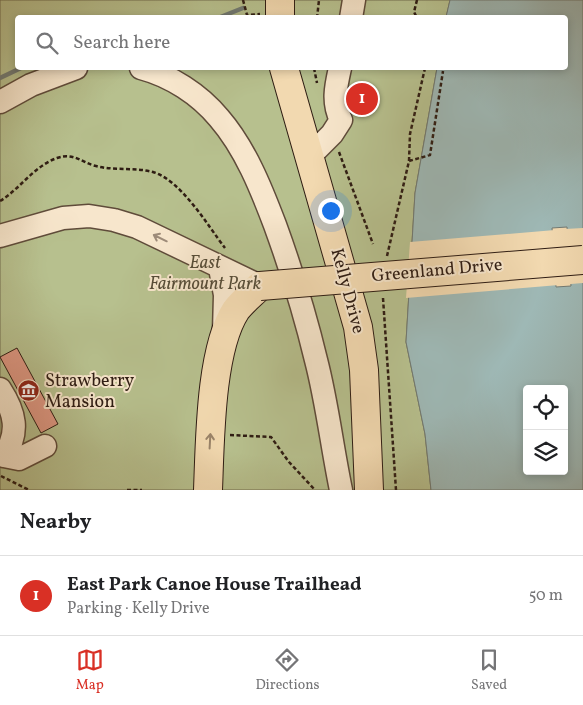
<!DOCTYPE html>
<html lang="en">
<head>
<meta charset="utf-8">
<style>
  body { margin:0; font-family:Vollkorn,serif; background:#f2f2f2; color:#202124 }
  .controls { position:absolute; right:15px; bottom:15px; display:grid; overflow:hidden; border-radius:5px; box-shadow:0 2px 8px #0003 }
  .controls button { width:45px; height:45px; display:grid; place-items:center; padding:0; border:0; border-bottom:1px solid #e0e0e0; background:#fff; color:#202124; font:25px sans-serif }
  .you { position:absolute; left:330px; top:210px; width:18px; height:18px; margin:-12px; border:4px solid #fff; border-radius:50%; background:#1a73e8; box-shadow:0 0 0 8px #1a73e833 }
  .badge { display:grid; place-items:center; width:32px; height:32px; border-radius:50%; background:#d93025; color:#fff; font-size:16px; font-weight:700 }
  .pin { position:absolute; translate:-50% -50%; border:2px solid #fff; box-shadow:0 1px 5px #0006 }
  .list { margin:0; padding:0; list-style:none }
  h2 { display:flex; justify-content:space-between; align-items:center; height:65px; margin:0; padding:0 20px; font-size:21px }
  h2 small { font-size:16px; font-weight:400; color:#757577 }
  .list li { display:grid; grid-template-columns:32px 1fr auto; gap:15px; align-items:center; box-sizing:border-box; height:80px; padding:0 20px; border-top:1px solid #e0e0e0 }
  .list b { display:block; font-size:19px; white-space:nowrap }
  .list p { margin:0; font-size:16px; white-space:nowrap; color:#757577 }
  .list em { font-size:16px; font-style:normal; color:#757577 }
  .icon { flex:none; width:28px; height:28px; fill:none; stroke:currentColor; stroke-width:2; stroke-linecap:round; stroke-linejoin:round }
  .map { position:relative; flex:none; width:583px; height:490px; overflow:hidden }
  .search { position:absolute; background:#fff; box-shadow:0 2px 8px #0003; left:15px; right:15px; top:15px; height:55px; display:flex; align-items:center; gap:12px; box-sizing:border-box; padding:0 18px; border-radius:5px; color:#757577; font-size:19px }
  .sheet { height:145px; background:#fff }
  nav { display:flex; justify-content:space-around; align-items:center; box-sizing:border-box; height:70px; border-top:1px solid #e0e0e0; background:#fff; font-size:14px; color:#757577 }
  nav a { display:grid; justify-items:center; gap:2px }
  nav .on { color:#d93025 }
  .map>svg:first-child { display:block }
</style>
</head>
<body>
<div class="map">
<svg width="583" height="490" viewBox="0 0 583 490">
  <rect width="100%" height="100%" fill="#f2d9b0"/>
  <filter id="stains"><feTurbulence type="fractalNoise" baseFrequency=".004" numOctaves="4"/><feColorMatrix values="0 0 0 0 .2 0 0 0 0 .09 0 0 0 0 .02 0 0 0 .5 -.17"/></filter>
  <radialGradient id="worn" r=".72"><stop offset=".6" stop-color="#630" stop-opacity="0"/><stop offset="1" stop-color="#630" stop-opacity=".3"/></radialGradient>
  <path fill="#b7c08e" stroke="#726e50" d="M0,0h450l-4,18h-428v50h419l-22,125 -9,149 19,92 6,56h-431z"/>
  <path fill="#9eb8b5" stroke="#717a74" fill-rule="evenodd" d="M450,0h133v490h-152l-6,-56 -19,-92 9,-149 22,-125h129v-50l-120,-1zM567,227l4,59 -15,1 -4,-59zM527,389h37v82h-37z"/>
  <path fill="#f2d9b0" d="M583,228v55l-177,15 4,-56 145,-12 3,55 10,-1 -3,-55z"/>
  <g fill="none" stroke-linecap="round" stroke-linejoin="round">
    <path stroke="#717a74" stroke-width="4.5" d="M218,18l25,-10
      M0,78l21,-10"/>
  </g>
  <path fill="#df9884" stroke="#2e1c13" d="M17,348l41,76 -17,9 -41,-76z"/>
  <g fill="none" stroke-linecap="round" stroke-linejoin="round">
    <defs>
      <path id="minor" d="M351,18l3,-18
        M141,68c30,8 58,26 78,50 26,30 42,70 56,107 16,44 30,89 41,135 11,42 16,87 25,130
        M0,102l31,-17 45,-17
        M309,157l23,-23 9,-14c-9,-18 -5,-34 -1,-52
        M0,236l63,-18 26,-2 25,4 23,7 123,59
        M220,268l5,27 -1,36
        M0,389c15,23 20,43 4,67l-4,-1
        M4,456l15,3 26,-13"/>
      <path id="major" d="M280,18v-18
        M284,68l74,259 6,43 5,120
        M208,490c2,-48 2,-140 28,-180 7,-9 16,-16 24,-24"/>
    </defs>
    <use href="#minor" stroke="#5f4b3a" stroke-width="25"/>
    <use href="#major" stroke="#2e1c13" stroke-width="30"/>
    <path stroke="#2e1c13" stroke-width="2.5" stroke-dasharray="4 2.5" stroke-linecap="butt" d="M243,0l4,15 13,-1
      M417,0l-3,12 3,6
      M317,18l2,-18
      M314,68l3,15
      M339,152l34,92
      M409,161l21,-6 13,-84
      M0,201c20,-12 34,-35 57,-43 17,-6 25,5 39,8 19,5 38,1 57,6 28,8 55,54 72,76
      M387,256l22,-95 1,-27 15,-66
      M383,298l13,192
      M230,435l41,2 18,25 26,28
      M1,476l28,14
      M127,490h15"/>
    <use href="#minor" stroke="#f7e6cc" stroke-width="22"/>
    <use href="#major" stroke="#f2d9b0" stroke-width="28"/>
    <defs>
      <path id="major-bridge" d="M260,286l323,-26"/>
    </defs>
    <use href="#major-bridge" stroke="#2e1c13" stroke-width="30" stroke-linecap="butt"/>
    <use href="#major-bridge" stroke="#f2d9b0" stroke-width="28"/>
  </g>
  <circle fill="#9d8c6e" cx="350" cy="100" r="5.5"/>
  <defs><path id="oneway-shaft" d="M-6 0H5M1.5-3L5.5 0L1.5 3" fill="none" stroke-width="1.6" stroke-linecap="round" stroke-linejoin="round" transform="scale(1.25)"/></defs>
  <use stroke="#9d8b79" href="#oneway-shaft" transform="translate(160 238) rotate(-154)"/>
  <use stroke="#9a8469" href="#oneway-shaft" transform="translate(210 441) rotate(-87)"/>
  <defs>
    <symbol id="museum-disc" viewBox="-11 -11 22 22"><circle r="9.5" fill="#8f2418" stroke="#f7e6cc"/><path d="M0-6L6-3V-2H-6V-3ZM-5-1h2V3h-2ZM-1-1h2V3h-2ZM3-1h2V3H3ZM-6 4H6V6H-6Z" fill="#fff"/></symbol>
  </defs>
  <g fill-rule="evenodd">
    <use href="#museum-disc" x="16" y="378" width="25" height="25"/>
  </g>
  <g text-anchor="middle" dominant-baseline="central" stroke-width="4" stroke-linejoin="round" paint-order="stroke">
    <g font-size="18" font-style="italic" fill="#574d38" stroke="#f7e6cc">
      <text x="205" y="263">East<tspan x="205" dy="21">Fairmount Park</tspan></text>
    </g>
    <g font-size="18" fill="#2e1c13" stroke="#f7e6cc">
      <text transform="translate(437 271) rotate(-5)">Greenland Drive</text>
      <text transform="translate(347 291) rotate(75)">Kelly Drive</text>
    </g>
    <g font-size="18" fill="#2e1c13" stroke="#f7e6cc" text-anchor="start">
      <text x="45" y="381">Strawberry<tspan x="45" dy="21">Mansion</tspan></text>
    </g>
  </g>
  <rect width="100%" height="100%" filter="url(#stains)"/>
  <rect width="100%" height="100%" fill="url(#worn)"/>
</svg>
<div class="controls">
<button><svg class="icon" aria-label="locate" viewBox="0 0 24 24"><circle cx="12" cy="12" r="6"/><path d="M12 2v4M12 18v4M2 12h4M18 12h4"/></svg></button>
<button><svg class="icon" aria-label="layers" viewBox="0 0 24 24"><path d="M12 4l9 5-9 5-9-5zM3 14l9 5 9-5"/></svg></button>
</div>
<div class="you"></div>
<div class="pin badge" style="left:362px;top:99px">1</div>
<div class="search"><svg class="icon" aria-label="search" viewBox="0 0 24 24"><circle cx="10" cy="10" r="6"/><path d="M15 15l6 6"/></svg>Search here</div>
</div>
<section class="sheet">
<h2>Nearby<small></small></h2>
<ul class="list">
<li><span class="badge">1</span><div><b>East Park Canoe House Trailhead</b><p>Parking · Kelly Drive</p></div><em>50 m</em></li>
</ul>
</section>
<nav>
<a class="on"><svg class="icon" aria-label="map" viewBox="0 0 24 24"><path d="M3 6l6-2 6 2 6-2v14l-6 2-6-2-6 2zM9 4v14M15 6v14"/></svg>Map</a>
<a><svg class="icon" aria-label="directions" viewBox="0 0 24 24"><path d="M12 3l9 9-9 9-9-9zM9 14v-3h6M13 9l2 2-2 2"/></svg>Directions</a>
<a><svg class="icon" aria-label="saved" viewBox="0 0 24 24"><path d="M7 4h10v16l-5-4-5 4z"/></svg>Saved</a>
</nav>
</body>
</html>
